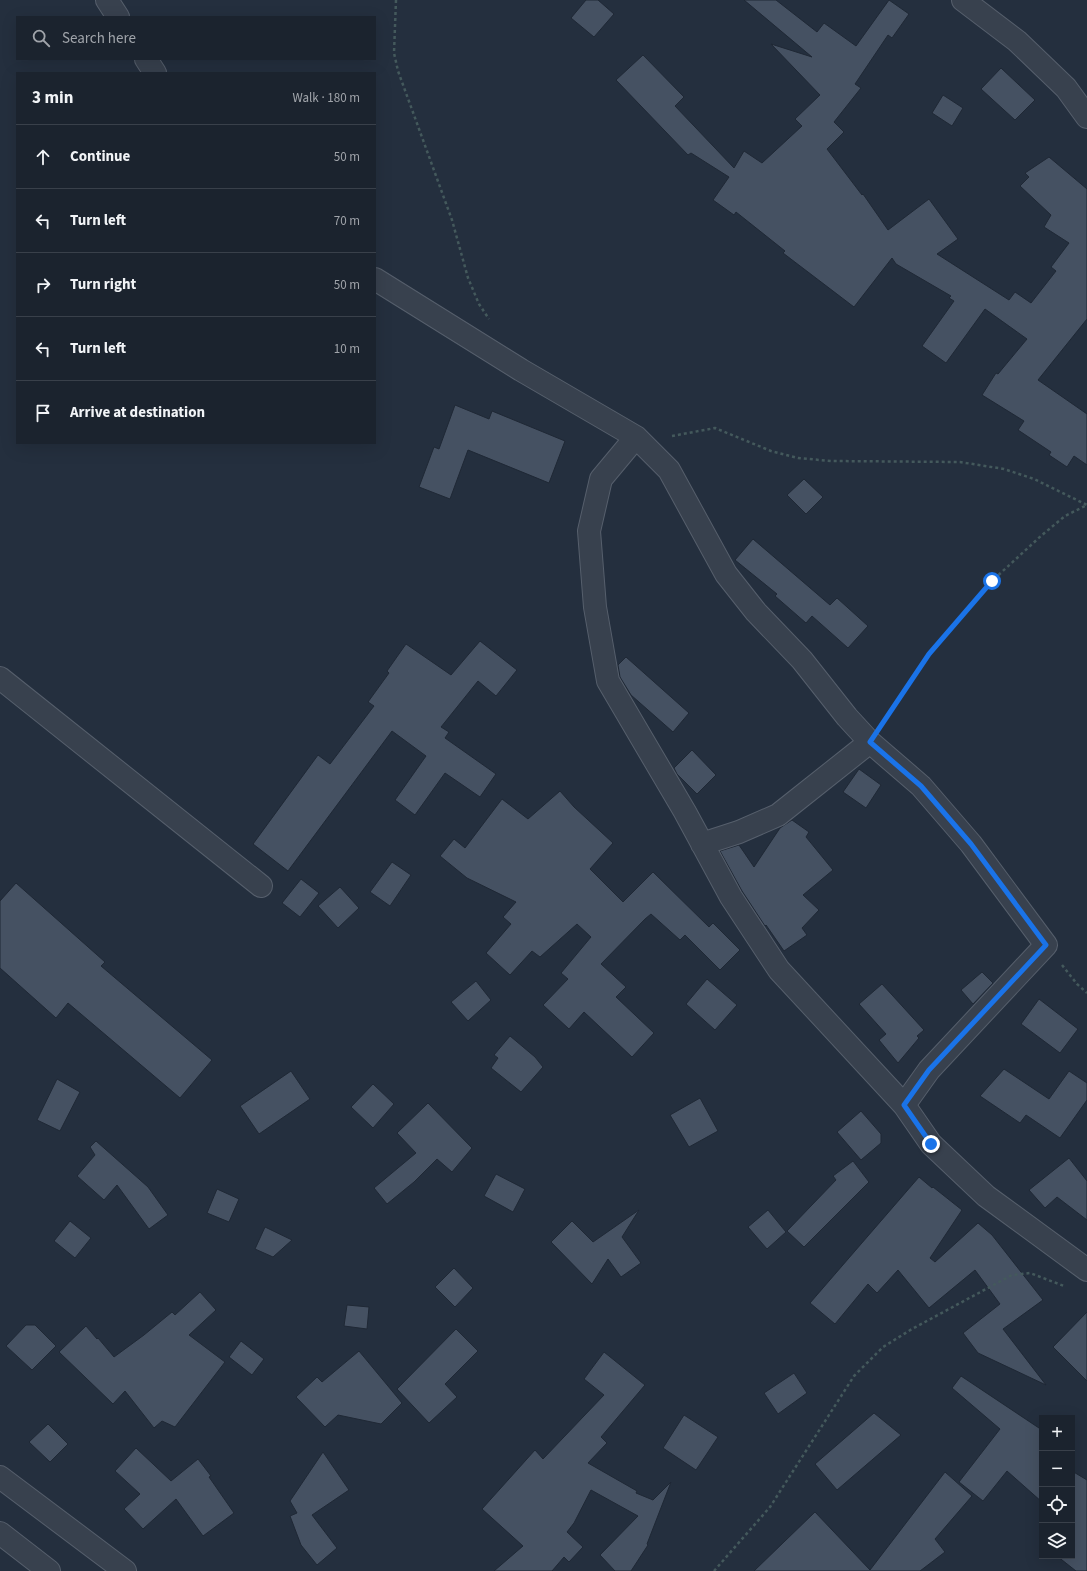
<!DOCTYPE html>
<html lang="en">
<head>
<meta charset="utf-8">
<style>
  body { margin:0; font-family:"Source Sans 3",sans-serif; background:#242b36; color:#f1f3f6 }
  .controls { position:absolute; right:12px; bottom:12px; display:grid; overflow:hidden; border-radius:0px; box-shadow:0 4px 16px #0002 }
  .controls button { width:36px; height:36px; display:grid; place-items:center; padding:0; border:0; border-bottom:1px solid #39404a; background:#1b232e; color:#f1f3f6; font:20px sans-serif }
  .stop { position:absolute; width:12px; height:12px; margin:-9px; border:3px solid #1a73e8; border-radius:50%; background:#fff }
  .stop.end { background:#1a73e8; border-color:#fff; box-shadow:0 1px 4px #0008 }
  .list { margin:0; padding:0; list-style:none }
  h2 { display:flex; justify-content:space-between; align-items:center; height:52px; margin:0; padding:0 16px; font-size:17px }
  h2 small { font-size:13px; font-weight:400; color:#a0a4aa }
  .list li { display:grid; grid-template-columns:26px 1fr auto; gap:12px; align-items:center; box-sizing:border-box; height:64px; padding:0 16px; border-top:1px solid #39404a }
  .list b { display:block; font-size:15px; white-space:nowrap }
  .list em { font-size:13px; font-style:normal; color:#a0a4aa }
  .icon { flex:none; width:22px; height:22px; fill:none; stroke:currentColor; stroke-width:2; stroke-linecap:round; stroke-linejoin:round }
  .map { position:relative; flex:none; width:1087px; height:1571px; overflow:hidden }
  .search { position:absolute; background:#1b232e; box-shadow:0 4px 16px #0002; left:16px; top:16px; width:360px; height:44px; display:flex; align-items:center; gap:10px; box-sizing:border-box; padding:0 14px; border-radius:0px; color:#a0a4aa; font-size:15px }
  .panel { position:absolute; background:#1b232e; box-shadow:0 4px 16px #0002; left:16px; top:72px; width:360px; height:372px; border-radius:0px }
  .map>svg:first-child { display:block }
</style>
</head>
<body>
<div class="map">
<svg width="1087" height="1571" viewBox="0 0 1087 1571">
  <rect width="100%" height="100%" fill="#242f3e"/>
  <path fill="#455162" stroke="#1f2835" d="M586,0h12l16,14 -20,23 -23,-19z
    M744,0h32l41,32 7,-9 32,23 33,-46 20,14 -17,24 -4,-3 -33,49 6,4 -27,34 10,10 -17,17 35,46 1,-1 25,36 41,-31 29,40 -21,15 72,46 6,-8 16,11 25,-32 -5,-4 18,-24 -25,-16 7,-12 -31,-29 9,-9 -4,-4 24,-16 38,32v130l-49,61 49,34v51l-13,-9 -7,11 -18,-12 2,-3 -33,-22 6,-9 -42,-26 14,-22 2,1 29,-35 -42,-30 -39,54 -24,-17 32,-45 -5,-3 2,-2 -55,-32 -4,-6 -38,49 -71,-54 2,-2 -49,-39 -2,3 -21,-15 16,-23 -38,-24 -3,2 -72,-75 27,-25 41,42 -9,9 59,62 10,-17 18,12 40,-37 -7,-7 25,-24 -49,-51 41,13z
    M1001,68l34,32 -20,20 -34,-31z
    M943,95l20,13 -11,18 -20,-13z
    M455,405l34,14 3,-8 73,30 -16,42 -81,-33 -18,49 -31,-12 15,-40 5,2z
    M804,479l19,18 -17,17 -19,-19z
    M753,539l77,66 7,-7 31,28 -20,22 -36,-32 -6,7 -31,-27 2,-2 -42,-34z
    M480,641l37,29 -21,26 -18,-15 -37,46 8,5 -4,6 51,36 -16,23 -35,-24 -30,42 -20,-15 31,-44 -34,-25 -104,140 -35,-27 65,-89 12,9 44,-58 -6,-4 21,-29 -2,-2 19,-27 45,31z
    M626,657l63,56 -16,19 -42,-37 -11,-18 -2,-12z
    M692,750l24,25 -19,19 -20,-20 -3,-6z
    M859,769l22,16 -15,23 -23,-16z
    M560,791l14,16 39,36 -23,26 33,33 30,-30 56,55 4,-4 27,27 -20,20 -35,-35 -5,5 -29,-26 -6,5 -44,45 25,23 -10,10 38,36 -22,24 -48,-45 -15,17 -26,-24 25,-26 -7,-6 30,-36 -14,-13 -37,33 -8,-6 -22,24 -24,-22 25,-29 -8,-7 13,-15 -49,-24 -27,-22 14,-17 11,9 37,-49 26,20z
    M792,820l17,12 -3,5 27,33 -30,25 16,15 -17,18 5,7 -23,16 -18,-26 -1,1 -23,-35 -22,-40 19,-6 15,22 26,-39z
    M392,862l19,13 -21,31 -20,-14z
    M301,879l18,14 -19,24 -18,-14z
    M16,883l89,79 -4,4 111,94 -32,38 -112,-95 -12,15 -56,-50v-67z
    M340,887l19,21 -21,20 -20,-22z
    M982,972l11,11 -20,21 -12,-14z
    M707,979l30,26 -22,25 -29,-26z
    M476,981l15,19 -23,21 -17,-19z
    M882,984l42,46 -7,6 2,2 -21,25 -19,-23 7,-6 -27,-30z
    M1039,999l39,30 -18,24 -39,-29z
    M510,1036l25,21 8,10 -22,25 -30,-24 7,-10 -4,-3z
    M1004,1069l45,30 20,-28 18,12v17l-27,38 -34,-23 -6,8 -40,-27z
    M291,1071l19,28 -51,35 -19,-28z
    M57,1079l23,13 -20,39 -23,-11z
    M373,1084l21,20 -21,24 -22,-21z
    M700,1098l18,33 -29,16 -19,-32z
    M428,1103l44,45 -20,24 -15,-13 -23,23 -27,22 -13,-16 42,-35 -19,-20z
    M861,1111l20,23v9l-20,17 -24,-28z
    M96,1141l52,46 20,28 -19,14 -32,-44 -13,15 -27,-24 18,-21 -5,-8z
    M1069,1158l18,23v39l-30,-23 -12,11 -16,-18z
    M853,1161l16,21 -65,65 -17,-16 49,-51 -3,-4z
    M496,1174l29,15 -12,23 -29,-16z
    M919,1177l13,11 1,-1 29,23 -32,48 5,4 43,-39 14,12 51,65 -40,29 43,56 -68,-32 -15,-20 37,-29 -25,-34 -46,38 -31,-38 -21,23 -9,-9 -33,40 -25,-21z
    M217,1189l22,10 -10,23 -22,-9z
    M639,1210l-17,27 19,26 -20,14 -13,-18 -16,25 -41,-42 21,-21 21,21z
    M768,1210l18,22 -19,17 -19,-22z
    M70,1221l21,17 -16,20 -21,-17z
    M265,1227l27,13 -19,17 -18,-8z
    M454,1268l19,20 -18,19 -20,-20z
    M200,1292l16,18 -27,25 36,27 -50,65 -13,-6 -8,7 -29,-37 -12,13 -54,-52 27,-26 11,13 1,-1 16,19 30,-22 28,-23 3,3z
    M347,1305l22,2 -2,22 -23,-3z
    M1087,1312v69l-34,-34z
    M26,1325h9l21,21 -24,24 -26,-24z
    M456,1329l22,22 -33,33 12,13 -28,26 -32,-34z
    M241,1341l23,18 -12,16 -23,-18z
    M359,1351l43,52 -21,21 -43,-9 -13,12 -29,-30 21,-20 5,5z
    M604,1352l41,33 -44,52 6,6 -19,20 49,28 -1,2 17,7 18,-18 -24,62 1,1 -17,26h-16l-15,-16 38,-39 -47,-26 -17,33 -7,9 16,15 -14,15 -5,-5 -12,14h-58l29,-25 -41,-37 53,-59 8,9 61,-64 -20,-16z
    M794,1373l13,20 -29,21 -14,-21z
    M961,1376l81,54v72l-35,-31 -24,30 -24,-19 41,-53 -48,-41z
    M874,1413l27,22 -64,55 -22,-26z
    M684,1415l34,22 -22,33 -33,-22z
    M48,1424l20,20 -18,18 -21,-20z
    M136,1448l35,33 27,-22 13,17 -2,1 25,36 -31,23 -27,-37 -33,30 -19,-20 16,-15 -25,-23z
    M323,1452l26,38 -37,25 25,33 -20,17 -16,-20 -11,-29 7,-3 -7,-12z
    M1072,1471l15,9v91h-11l-19,-15h15z
    M945,1472l27,24 -37,43 10,13 -25,19h-166l61,-59 55,58z"/>
  <g fill="none" stroke-linecap="round" stroke-linejoin="round">
    <defs>
      <path id="minor" d="M107,0l11,17
        M963,0l54,41 49,47 21,29
        M146,59l9,14
        M375,279l146,91 115,67 33,33 57,104 30,38 46,48 45,57 23,25 51,44 50,58 75,101 -117,125 -25,35 27,39 55,52 101,74
        M636,437l-35,42 -12,52 6,76 13,74 77,131 46,85 48,73 125,135
        M0,678l261,208
        M702,844l37,-12 39,-17 92,-73
        M0,1477l125,94
        M0,1533l49,38"/>
    </defs>
    <use href="#minor" stroke="#565f6c" stroke-width="24"/>
    <path stroke="#44595c" stroke-width="2.5" stroke-dasharray="3 3" stroke-linecap="butt" d="M396,0l-2,53 4,18 54,149 16,58 11,26 10,15
      M672,436l43,-8 56,23 27,7 33,3 129,1 44,7 30,10 53,26
      M884,721l45,-67 63,-73 50,-46 23,-19 22,-11
      M1062,965l15,19 10,9
      M714,1571l56,-64 84,-131 29,-29 29,-18 100,-54 18,-2 34,13"/>
    <use href="#minor" stroke="#38414e" stroke-width="22"/>
  </g>
  <g fill="none" stroke-linecap="round" stroke-linejoin="round">
    <path stroke="#1a73e8" stroke-width="5" d="M931,1144l-27,-39 25,-35 117,-125 -75,-101 -50,-58 -51,-44 59,-88 63,-73"/>
  </g>
</svg>
<div class="controls">
<button>+</button>
<button>−</button>
<button><svg class="icon" aria-label="locate" viewBox="0 0 24 24"><circle cx="12" cy="12" r="6"/><path d="M12 2v4M12 18v4M2 12h4M18 12h4"/></svg></button>
<button><svg class="icon" aria-label="layers" viewBox="0 0 24 24"><path d="M12 4l9 5-9 5-9-5zM3 14l9 5 9-5"/></svg></button>
</div>
<div class="stop" style="left:992px;top:581px"></div>
<div class="stop end" style="left:931px;top:1144px"></div>
<div class="search"><svg class="icon" aria-label="search" viewBox="0 0 24 24"><circle cx="10" cy="10" r="6"/><path d="M15 15l6 6"/></svg>Search here</div>
<section class="panel">
<h2>3 min<small>Walk · 180 m</small></h2>
<ul class="list">
<li><svg class="icon" aria-label="ahead" viewBox="0 0 24 24"><path d="M12 20V5M6 11l6-6 6 6"/></svg><div><b>Continue</b></div><em>50 m</em></li>
<li><svg class="icon" aria-label="left" viewBox="0 0 24 24"><path d="M17 20v-9H6M10 6l-5 5 5 5"/></svg><div><b>Turn left</b></div><em>70 m</em></li>
<li><svg class="icon" aria-label="right" viewBox="0 0 24 24"><path d="M7 20v-9h11M14 6l5 5-5 5"/></svg><div><b>Turn right</b></div><em>50 m</em></li>
<li><svg class="icon" aria-label="left" viewBox="0 0 24 24"><path d="M17 20v-9H6M10 6l-5 5 5 5"/></svg><div><b>Turn left</b></div><em>10 m</em></li>
<li><svg class="icon" aria-label="arrive" viewBox="0 0 24 24"><path d="M6 21V4h12l-3 4 3 4H6"/></svg><div><b>Arrive at destination</b></div></li>
</ul>
</section>
</div>
</body>
</html>
